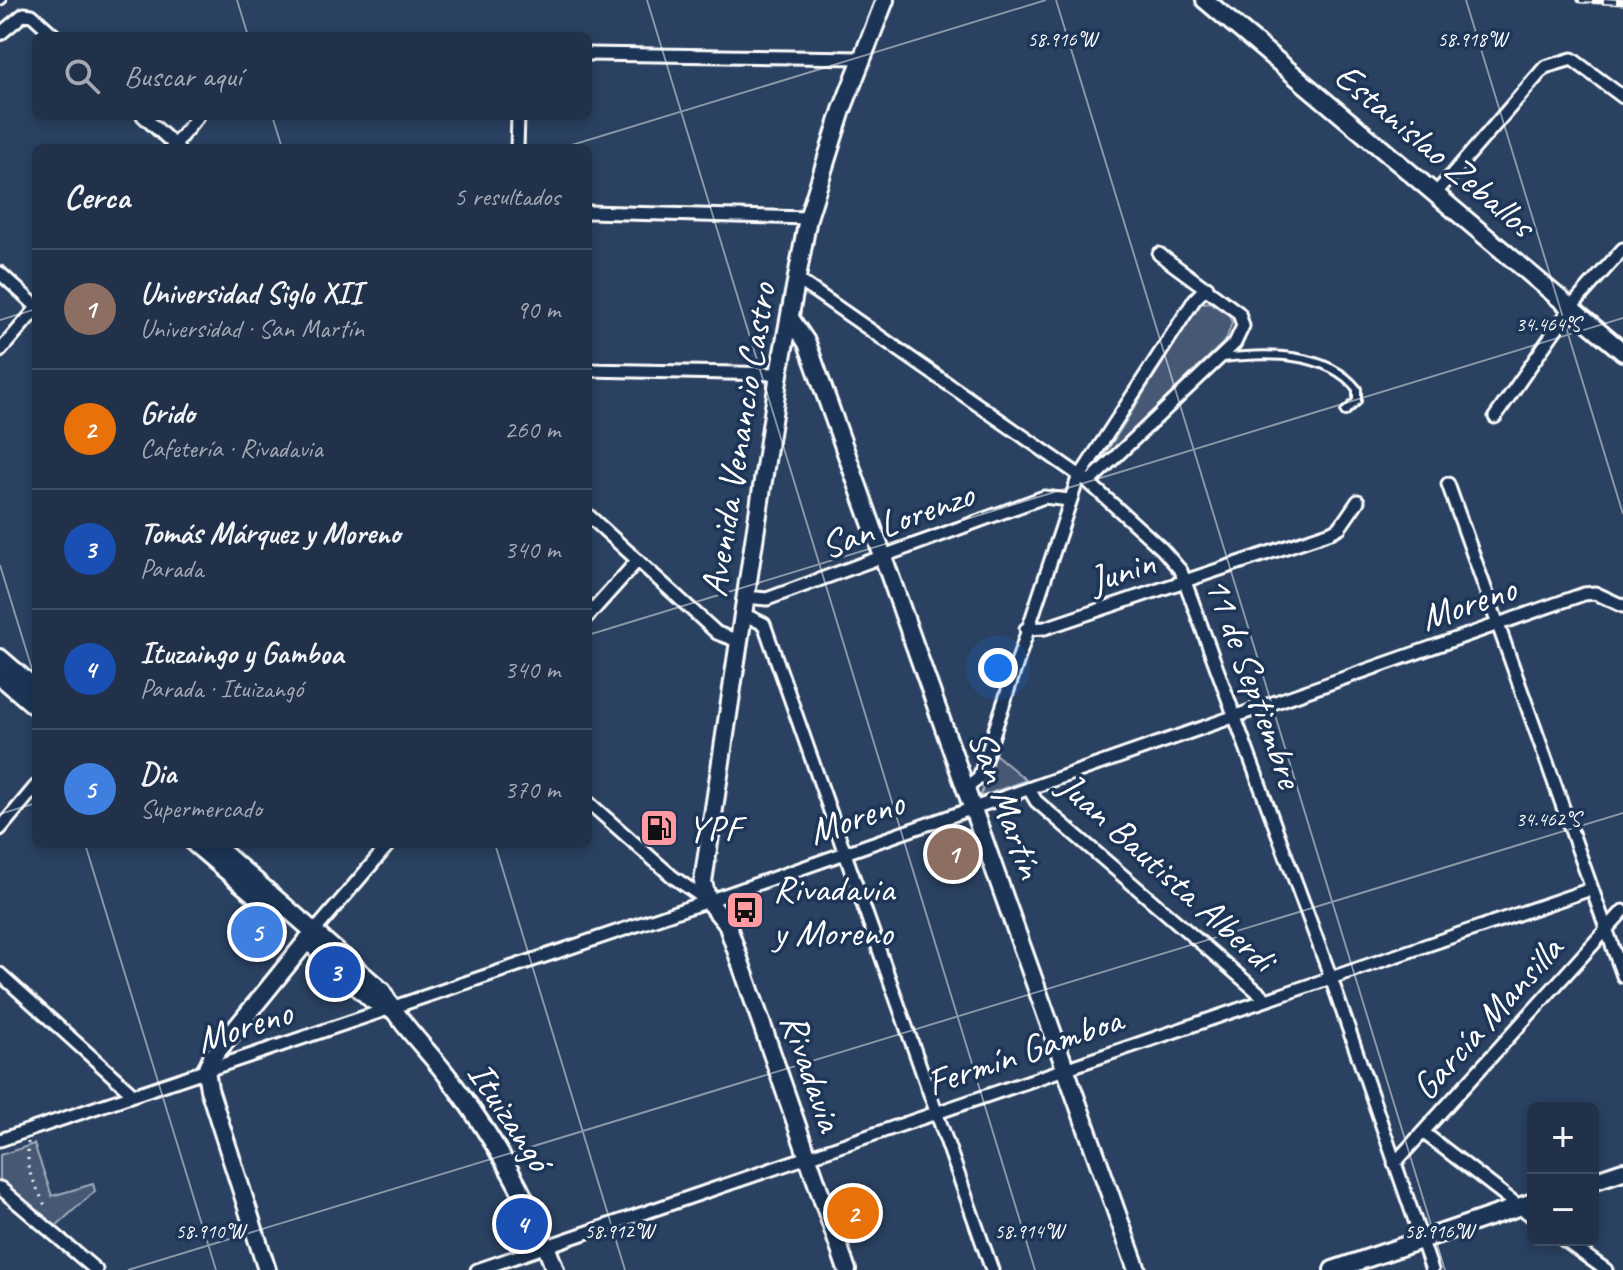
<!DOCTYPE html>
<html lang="es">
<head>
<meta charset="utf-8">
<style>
  body { margin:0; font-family:Caveat,sans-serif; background:#2d3d53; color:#f1f3f6 }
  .controls { position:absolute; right:24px; bottom:24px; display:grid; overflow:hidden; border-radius:12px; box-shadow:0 4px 12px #0003 }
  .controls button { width:72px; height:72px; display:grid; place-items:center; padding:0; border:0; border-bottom:2px solid #3d4c61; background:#203149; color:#f1f3f6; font:40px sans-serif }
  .you { position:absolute; left:998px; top:668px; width:28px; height:28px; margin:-20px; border:6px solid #fff; border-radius:50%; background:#1a73e8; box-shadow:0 0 0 12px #1a73e833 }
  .badge { display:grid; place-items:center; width:52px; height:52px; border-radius:50%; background:#e797bd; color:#fff; font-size:26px; font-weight:700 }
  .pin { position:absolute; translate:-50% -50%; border:4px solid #fff; box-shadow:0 2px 8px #0006 }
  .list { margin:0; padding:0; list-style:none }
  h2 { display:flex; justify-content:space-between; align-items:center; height:104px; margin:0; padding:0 32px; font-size:34px }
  h2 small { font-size:26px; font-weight:400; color:#a2a9b4 }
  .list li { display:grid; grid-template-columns:52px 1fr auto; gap:24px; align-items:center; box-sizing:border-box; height:120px; padding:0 32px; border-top:2px solid #3d4c61 }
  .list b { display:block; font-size:30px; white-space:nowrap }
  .list p { margin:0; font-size:26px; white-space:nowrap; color:#a2a9b4 }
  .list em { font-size:26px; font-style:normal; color:#a2a9b4 }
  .icon { flex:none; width:44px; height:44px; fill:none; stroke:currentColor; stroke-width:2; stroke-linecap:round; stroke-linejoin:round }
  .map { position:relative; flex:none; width:1623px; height:1270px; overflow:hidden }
  .search { position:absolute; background:#203149; box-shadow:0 4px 12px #0003; left:32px; top:32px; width:560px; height:88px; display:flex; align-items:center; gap:20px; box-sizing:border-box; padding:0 28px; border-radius:12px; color:#a2a9b4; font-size:30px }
  .panel { position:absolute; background:#203149; box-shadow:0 4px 12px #0003; left:32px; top:144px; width:560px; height:704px; border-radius:12px }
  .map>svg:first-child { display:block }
</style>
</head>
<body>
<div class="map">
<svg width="1623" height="1270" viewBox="0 0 1623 1270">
  <rect width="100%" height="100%" fill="#2a4161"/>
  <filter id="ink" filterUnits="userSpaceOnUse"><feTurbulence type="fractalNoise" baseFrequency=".0125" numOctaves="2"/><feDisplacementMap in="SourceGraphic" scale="16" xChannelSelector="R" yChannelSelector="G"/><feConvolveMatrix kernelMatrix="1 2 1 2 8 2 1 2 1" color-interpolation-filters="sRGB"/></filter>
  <g filter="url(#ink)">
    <path fill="#465975" stroke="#a2acba" stroke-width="2" d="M1209,302l21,14 2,7 -6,17 -126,122 100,-158z
      M995,754l31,26 -46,17z
      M34,1144l18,52 41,-12 2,7 -40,36 -55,-45v-27z"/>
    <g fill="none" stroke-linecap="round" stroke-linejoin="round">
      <defs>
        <path id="lane" d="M0,1l2,-1
          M1223,358c44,-5 104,-7 134,31v12l-12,11"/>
        <path id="street" d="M0,34l24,-20 8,1 23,21
          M588,54l274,4
          M143,116l35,32
          M172,148l26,-32
          M517,148l1,-32
          M1436,193l109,-126 27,-8 51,38
          M588,212l220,6
          M0,273l36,33
          M797,279l289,201 76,69 19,22 150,407 101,292
          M0,351l36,-42
          M588,370l191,4
          M1495,417l77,-111 51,-57
          M1089,482l146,-139 8,-17 -4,-13 -80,-59
          M1448,484l175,492
          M588,515l129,118 21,8
          M745,597l22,2 277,-102 25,3
          M743,614l21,10 228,646
          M588,616l50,-56
          M1026,629l19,-1 286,-96 9,-5 18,-26
          M967,788l12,-10 98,-297 118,-182 12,-12
          M1029,789l7,12 230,198
          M588,802l85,75 35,24
          M0,829l36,-43
          M314,932l75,-88
          M0,974l133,120
          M1424,1133l109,84
          M0,1140l708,-239 876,-307 11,-1 28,13
          M1394,1164l229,-253
          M0,1188l96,82
          M1564,1240l42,30
          M477,1270l1114,-381"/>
        <path id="secondary" d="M1205,0l418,352
          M790,318l17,25 330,927
          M0,658l36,31
          M0,676l36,31
          M195,844l67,57
          M213,844l169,147c17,32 45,58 67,87 45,60 81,121 106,192
          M307,940l65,60 19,9
          M1593,1181l30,-10
          M267,1270l-58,-181 -3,-19 5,-11 103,-127
          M847,1270l-120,-346 -19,-23 -5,-19 76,-508 29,-156 34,-108 43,-110
          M1333,1270l200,-68"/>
      </defs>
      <use href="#lane" stroke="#fff" stroke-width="12"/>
      <use href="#street" stroke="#fff" stroke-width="17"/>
      <use href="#secondary" stroke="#fff" stroke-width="22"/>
      <path stroke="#fff" stroke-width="3" stroke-dasharray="2 6" stroke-linecap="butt" d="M28,1142v27l19,41"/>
      <use href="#lane" stroke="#1d3557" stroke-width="6"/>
      <use href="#street" stroke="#1d3557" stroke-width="11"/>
      <use href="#secondary" stroke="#1d3557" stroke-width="16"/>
      <defs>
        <path id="rail" d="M1580,0l43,2"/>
      </defs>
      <use href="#rail" stroke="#fff" stroke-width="7"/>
      <use href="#rail" stroke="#1d3557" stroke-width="4" stroke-dasharray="12" stroke-linecap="butt"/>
    </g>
  </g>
  <path fill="none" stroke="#fff" stroke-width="2" stroke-opacity="0.45" d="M237,0l11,36M647,0l388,1270M1056,0l389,1270M1466,0l157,514M272,116l10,32M562,148l484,-148M0,320l36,-11M0,565l36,117M588,635l1035,-317M0,814l36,-11M85,844l131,426M495,844l130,426M128,1270l1495,-457"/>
  <defs>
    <symbol id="fuel-square" viewBox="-11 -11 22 22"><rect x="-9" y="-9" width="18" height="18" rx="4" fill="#ff9aa2" stroke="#1d3557"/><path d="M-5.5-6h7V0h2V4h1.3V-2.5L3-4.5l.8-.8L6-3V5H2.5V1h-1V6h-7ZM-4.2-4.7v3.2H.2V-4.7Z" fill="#111"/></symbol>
    <symbol id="bus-square" viewBox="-11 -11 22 22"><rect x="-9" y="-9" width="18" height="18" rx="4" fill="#ff9aa2" stroke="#1d3557"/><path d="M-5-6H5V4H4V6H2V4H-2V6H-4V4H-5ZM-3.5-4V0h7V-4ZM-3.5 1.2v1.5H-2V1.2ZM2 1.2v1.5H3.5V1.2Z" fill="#111"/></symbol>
  </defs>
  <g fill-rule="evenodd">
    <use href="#fuel-square" x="637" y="806" width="44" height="44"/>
    <use href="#bus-square" x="723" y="888" width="44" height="44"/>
  </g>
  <g text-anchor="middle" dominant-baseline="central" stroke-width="7" stroke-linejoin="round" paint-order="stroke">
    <g font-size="38" fill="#fff" stroke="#1d3557">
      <text transform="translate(1435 150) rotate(40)">Estanislao Zeballos</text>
      <text transform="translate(738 440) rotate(-81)">Avenida Venancio Castro</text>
      <text transform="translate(897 520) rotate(-20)">San Lorenzo</text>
      <text transform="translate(1122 571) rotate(-18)">Junin</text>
      <text transform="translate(1468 603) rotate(-19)">Moreno</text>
      <text transform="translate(1254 682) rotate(70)">11 de Septiembre</text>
      <text transform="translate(1006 804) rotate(70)">San Martín</text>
      <text transform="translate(856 817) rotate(-19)">Moreno</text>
      <text transform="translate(1167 872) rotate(42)">Juan Bautista Alberdi</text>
      <text transform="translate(1487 1018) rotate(-48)">García Mansilla</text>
      <text transform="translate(244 1026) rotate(-18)">Moreno</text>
      <text transform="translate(1024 1051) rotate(-19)">Fermín Gamboa</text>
      <text transform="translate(812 1072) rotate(71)">Rivadavia</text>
      <text transform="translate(510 1116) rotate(57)">Ituizangó</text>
    </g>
    <g font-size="38" fill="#fff" stroke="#1d3557" text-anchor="start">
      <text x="687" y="828">YPF</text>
      <text x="773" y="888">Rivadavia<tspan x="773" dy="44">y Moreno</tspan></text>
    </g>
  </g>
  <g font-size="20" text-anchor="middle" fill="#fff" stroke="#1d3557" stroke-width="7" stroke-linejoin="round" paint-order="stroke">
    <text x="1062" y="46">58.916°W</text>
    <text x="1472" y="46">58.918°W</text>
    <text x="1548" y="331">34.464°S</text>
    <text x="1548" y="826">34.462°S</text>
    <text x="210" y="1238">58.910°W</text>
    <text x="619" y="1238">58.912°W</text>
    <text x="1029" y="1238">58.914°W</text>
    <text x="1439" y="1238">58.916°W</text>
  </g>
</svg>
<div class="controls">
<button>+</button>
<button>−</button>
</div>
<div class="you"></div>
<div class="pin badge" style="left:953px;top:854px;background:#8d6e63">1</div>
<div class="pin badge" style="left:853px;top:1213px;background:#e8710a">2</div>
<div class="pin badge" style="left:335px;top:972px;background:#1a4fb4">3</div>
<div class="pin badge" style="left:522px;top:1224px;background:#1a4fb4">4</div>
<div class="pin badge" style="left:257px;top:932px;background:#3f7fe0">5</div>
<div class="search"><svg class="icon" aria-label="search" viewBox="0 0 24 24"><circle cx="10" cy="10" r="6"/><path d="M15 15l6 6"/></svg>Buscar aquí</div>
<section class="panel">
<h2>Cerca<small>5 resultados</small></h2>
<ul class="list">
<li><span class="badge" style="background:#8d6e63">1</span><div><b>Universidad Siglo XII</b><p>Universidad · San Martín</p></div><em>90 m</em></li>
<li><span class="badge" style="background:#e8710a">2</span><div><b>Grido</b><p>Cafetería · Rivadavia</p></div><em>260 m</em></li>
<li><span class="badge" style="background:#1a4fb4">3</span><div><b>Tomás Márquez y Moreno</b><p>Parada</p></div><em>340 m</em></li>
<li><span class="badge" style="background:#1a4fb4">4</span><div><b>Ituzaingo y Gamboa</b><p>Parada · Ituizangó</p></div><em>340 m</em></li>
<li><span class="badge" style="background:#3f7fe0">5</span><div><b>Dia</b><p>Supermercado</p></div><em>370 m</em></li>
</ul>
</section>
</div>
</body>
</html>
